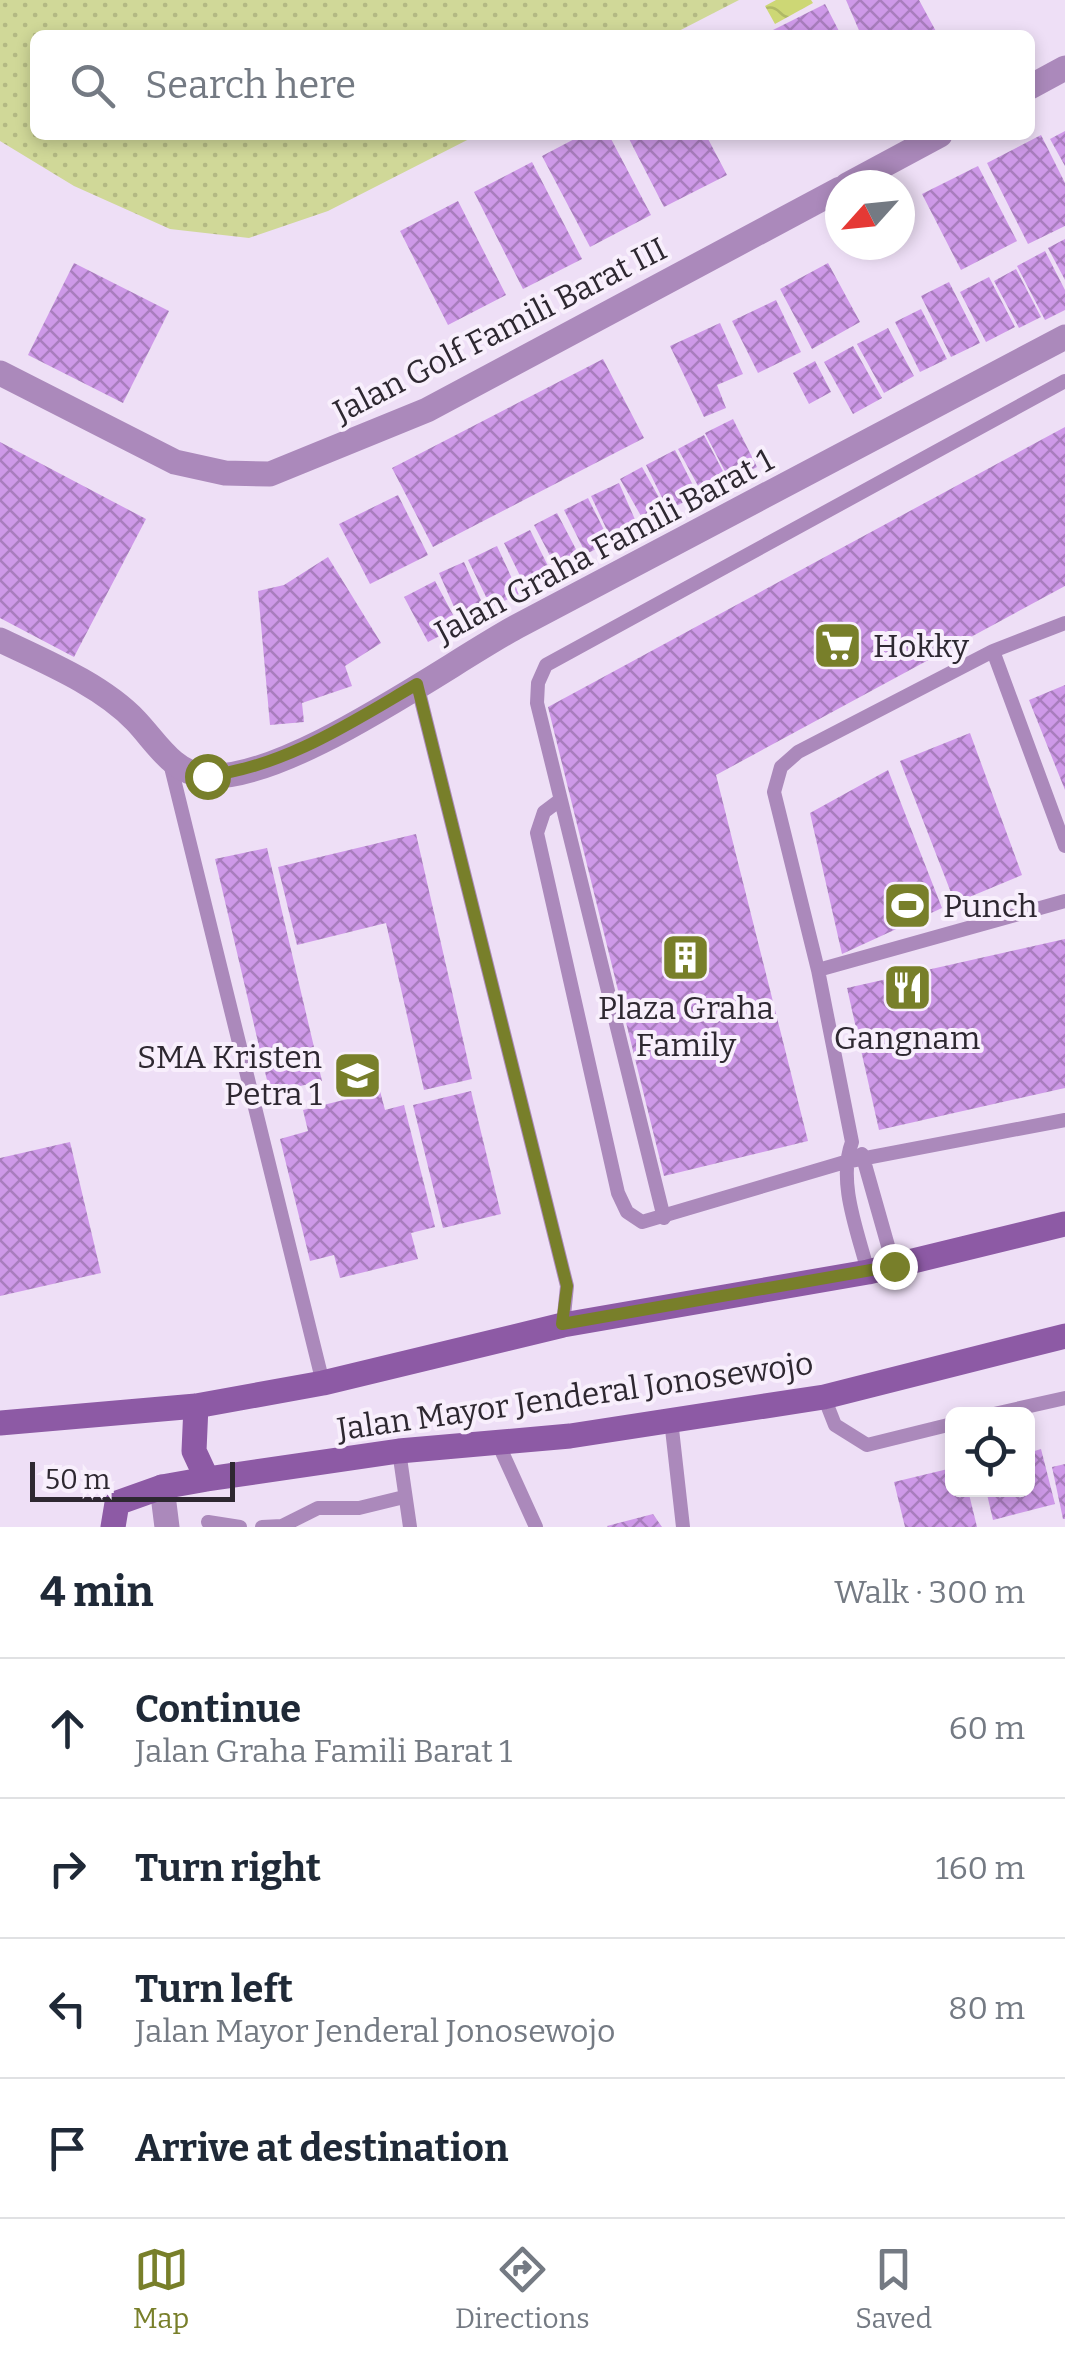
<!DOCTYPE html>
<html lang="en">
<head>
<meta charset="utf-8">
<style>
  body { margin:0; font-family:Bitter,serif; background:#f6f6f7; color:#1f2937 }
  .controls { position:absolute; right:30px; bottom:30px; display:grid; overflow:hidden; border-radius:15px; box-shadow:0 5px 15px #0003 }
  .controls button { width:90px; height:90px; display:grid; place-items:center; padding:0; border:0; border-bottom:2px solid #e0e1e3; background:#fff; color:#1f2937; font:50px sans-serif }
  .compass { position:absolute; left:825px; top:170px; width:90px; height:90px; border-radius:50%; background:#fff; box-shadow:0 5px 15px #0003; rotate:243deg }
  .scale { position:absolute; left:30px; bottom:25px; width:205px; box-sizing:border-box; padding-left:10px; border:5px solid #2e2831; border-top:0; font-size:28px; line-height:35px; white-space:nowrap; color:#2e2831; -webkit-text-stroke:8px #f8effc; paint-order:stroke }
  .stop { position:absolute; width:30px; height:30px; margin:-22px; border:8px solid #787f2a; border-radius:50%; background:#fff }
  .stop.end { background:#787f2a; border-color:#fff; box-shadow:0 2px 10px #0008 }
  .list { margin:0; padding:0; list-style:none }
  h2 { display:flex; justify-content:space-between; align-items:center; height:130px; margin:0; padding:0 40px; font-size:42px }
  h2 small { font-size:32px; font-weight:400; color:#747a83 }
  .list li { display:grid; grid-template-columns:65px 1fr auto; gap:30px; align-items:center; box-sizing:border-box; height:140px; padding:0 40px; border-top:2px solid #e0e1e3 }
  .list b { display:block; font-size:38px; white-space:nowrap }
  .list p { margin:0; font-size:32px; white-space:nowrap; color:#747a83 }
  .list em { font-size:32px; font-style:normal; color:#747a83 }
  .icon { flex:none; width:55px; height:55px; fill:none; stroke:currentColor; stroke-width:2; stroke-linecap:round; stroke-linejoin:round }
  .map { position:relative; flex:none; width:1065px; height:1527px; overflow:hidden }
  .search { position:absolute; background:#fff; box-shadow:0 5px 15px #0003; left:30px; right:30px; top:30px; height:110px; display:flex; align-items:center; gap:25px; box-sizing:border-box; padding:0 35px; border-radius:15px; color:#747a83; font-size:38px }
  .sheet { height:690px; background:#fff }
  nav { display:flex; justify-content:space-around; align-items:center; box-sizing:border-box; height:140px; border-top:2px solid #e0e1e3; background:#fff; font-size:28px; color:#747a83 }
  nav a { display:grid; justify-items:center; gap:5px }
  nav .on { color:#787f2a }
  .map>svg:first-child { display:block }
</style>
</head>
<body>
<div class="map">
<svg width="1065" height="1527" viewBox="0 0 1065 1527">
  <defs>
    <pattern id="grass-dots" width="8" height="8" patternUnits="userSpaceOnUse" patternTransform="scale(2.5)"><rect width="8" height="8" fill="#d0d898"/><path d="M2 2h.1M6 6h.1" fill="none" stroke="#b3b983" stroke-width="1.8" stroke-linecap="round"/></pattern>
    <pattern id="water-waves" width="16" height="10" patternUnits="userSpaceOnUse" patternTransform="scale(2.5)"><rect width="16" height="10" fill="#cdd775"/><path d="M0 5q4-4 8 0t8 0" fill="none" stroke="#b0b966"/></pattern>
    <pattern id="building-cross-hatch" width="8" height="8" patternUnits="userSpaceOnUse" patternTransform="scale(2.5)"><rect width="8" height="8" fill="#ce99e8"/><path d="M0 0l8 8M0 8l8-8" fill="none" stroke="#a87dbd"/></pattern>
  </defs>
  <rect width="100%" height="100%" fill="#eedff6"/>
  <path fill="url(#grass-dots)" d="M0,0h739l-68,35h-636v100h442l-149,76 -79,27 -79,-9 -96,-43 -74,-45z"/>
  <path fill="url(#water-waves)" d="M776,0h35l2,3 -38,21 -10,-18z"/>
  <path fill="url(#building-cross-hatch)" d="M846,0h73l19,35h-77z
    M825,4l16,31h-78z
    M1065,131v35l-15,-27z
    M582,135h27l42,80 -61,32 -48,-91z
    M627,135h79l21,40 -63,32z
    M1041,135l24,48v43l-37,18 -41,-81z
    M532,162l50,97 -59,30 -49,-97z
    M978,166l39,75 -56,29 -39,-76z
    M458,201l48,94 -58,30 -48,-94z
    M1065,239v41l-17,-32z
    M1045,251l20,39v20l-20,10 -28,-54z
    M74,263l95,48 -46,92 -95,-48z
    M828,263l32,59 -48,27 -32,-60z
    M1016,269l25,48 -22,11 -25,-47z
    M989,277l26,50 -29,15 -26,-50z
    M949,282l31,61 -29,14 -30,-61z
    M776,300l25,52 -43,21 -26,-52z
    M921,309l26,50 -27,13 -25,-50z
    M720,323l23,51 -26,11 9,23 -22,9 -34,-71z
    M888,328l26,48 -30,17 -27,-49z
    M853,346l29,52 -29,16 -29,-52z
    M603,359l41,79 -211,109 -41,-79z
    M815,361l16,31 -22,12 -16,-31z
    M733,419l24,48 -27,14 -25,-48z
    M1065,427v159l-349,189 92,366 -144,35 -116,-469z
    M704,435l24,46 -25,14 -25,-46z
    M0,442l146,77 -72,138 -74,-39z
    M675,450l23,45 -30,15 -22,-45z
    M642,467l25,45 -22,11 -25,-44z
    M619,483l21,48 -27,12 -22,-47z
    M398,495l30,60 -58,29 -31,-60z
    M588,498l22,44 -24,12 -22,-44z
    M557,513l23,44 -23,12 -23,-44z
    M530,530l22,44 -26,14 -22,-45z
    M497,546l22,48 -28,13 -23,-47z
    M328,557l53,86 -36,23 7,20 -50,17 2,19 -34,3 -12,-134 26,-6z
    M464,562l23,52 -25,11 -23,-52z
    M435,581l24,45 -31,16 -24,-45z
    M1065,685v105l-36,-90z
    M970,733l52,142 -67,28 -55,-142z
    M888,770l54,138 -100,46 -32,-141z
    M416,834l56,245 -48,11 -38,-167 -89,22 -19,-78z
    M267,848l55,233 -52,12 -55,-234z
    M1065,939v149l-186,42 -32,-142z
    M380,1091l5,19 19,-5 31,122 -24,6 7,26 -78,19 -6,-23 -24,6 -30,-122 28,-8 -5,-21z
    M471,1091l30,123 -58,14 -30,-123z
    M70,1142l31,131 -101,23v-138z
    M1041,1449l14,55 -62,16 -7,-30h42v-37z
    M1065,1464v55h-2l-11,-52z
    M952,1468v22h16l9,37h-72l-11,-45z
    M653,1514l9,13h-54l-1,-1z"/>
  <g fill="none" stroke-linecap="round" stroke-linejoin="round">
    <path stroke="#ab89bb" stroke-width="14" d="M993,651l72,195
      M417,684l150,602 -4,39
      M169,759l154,624
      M560,800l-16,12 -7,21 81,360 9,19 15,10 203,-60 220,-42
      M818,970l247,-69
      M862,1154l32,113
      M664,1218l-127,-515 1,-20 8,-18 519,-284
      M868,1272c-10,-40 -31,-90 -16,-130l-34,-172 -44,-178 7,-25 17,-15 195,-101 72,-28
      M824,1397l11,28 32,20 85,-21
      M994,1414l71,-16
      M671,1420l12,107
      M497,1441l39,86
      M399,1451l11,76
      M208,1522l32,5
      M262,1527l20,-1 36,-18h41l45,-11"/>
    <path stroke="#ab89bb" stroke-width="25" d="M1030,87l35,-19
      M847,185l93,-50
      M0,373l175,89 50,11 45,1 157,-64 413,-221
      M0,640c44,21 102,45 136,81 20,21 37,52 69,55 80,7 238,-109 311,-149 182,-98 366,-193 549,-290"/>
    <path stroke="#ab89bb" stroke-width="25" d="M162,1487l5,40"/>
    <path stroke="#8d5aa5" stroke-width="25" d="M196,1406l-2,45 13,28
      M0,1423l196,-17 127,-23 240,-58 305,-53 197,-48
      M113,1527l4,-24 45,-16 45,-8 192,-28 171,-15 254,-39 241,-61"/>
  </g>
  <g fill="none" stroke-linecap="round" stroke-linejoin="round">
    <path stroke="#787f2a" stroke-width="12" d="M207,776c79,-10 143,-53 210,-92l150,602 -5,38 332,-58"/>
  </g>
  <defs>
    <symbol id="supermarket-square" viewBox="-11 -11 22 22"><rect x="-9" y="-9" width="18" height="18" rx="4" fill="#787f2a" stroke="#f8effc"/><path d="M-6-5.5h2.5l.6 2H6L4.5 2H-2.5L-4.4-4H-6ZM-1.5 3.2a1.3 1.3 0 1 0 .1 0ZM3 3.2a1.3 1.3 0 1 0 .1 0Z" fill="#fff"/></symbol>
    <symbol id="stadium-square" viewBox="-11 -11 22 22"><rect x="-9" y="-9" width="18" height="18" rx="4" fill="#787f2a" stroke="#f8effc"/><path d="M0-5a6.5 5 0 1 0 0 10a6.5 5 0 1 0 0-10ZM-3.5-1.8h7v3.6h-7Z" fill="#fff"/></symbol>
    <symbol id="building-square" viewBox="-11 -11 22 22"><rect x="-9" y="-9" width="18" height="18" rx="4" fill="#787f2a" stroke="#f8effc"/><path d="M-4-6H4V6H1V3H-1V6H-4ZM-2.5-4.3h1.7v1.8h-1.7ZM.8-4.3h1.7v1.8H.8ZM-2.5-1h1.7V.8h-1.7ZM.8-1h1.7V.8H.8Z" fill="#fff"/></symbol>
    <symbol id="restaurant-square" viewBox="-11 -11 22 22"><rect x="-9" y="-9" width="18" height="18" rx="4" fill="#787f2a" stroke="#f8effc"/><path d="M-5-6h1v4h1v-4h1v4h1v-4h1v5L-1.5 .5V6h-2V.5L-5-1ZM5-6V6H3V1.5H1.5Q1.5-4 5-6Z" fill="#fff"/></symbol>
    <symbol id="school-square" viewBox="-11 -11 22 22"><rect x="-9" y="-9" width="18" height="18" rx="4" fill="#787f2a" stroke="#f8effc"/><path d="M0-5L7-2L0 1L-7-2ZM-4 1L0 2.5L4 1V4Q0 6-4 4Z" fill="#fff"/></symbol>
  </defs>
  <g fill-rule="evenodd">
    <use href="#supermarket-square" x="810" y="618" width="55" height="55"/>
    <use href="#stadium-square" x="880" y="878" width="55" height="55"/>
    <use href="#building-square" x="658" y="930" width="55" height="55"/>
    <use href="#restaurant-square" x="880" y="960" width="55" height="55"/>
    <use href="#school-square" x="330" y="1048" width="55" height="55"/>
  </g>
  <g text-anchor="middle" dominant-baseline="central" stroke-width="8" stroke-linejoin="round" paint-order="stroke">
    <g font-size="32" fill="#2e2831" stroke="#f8effc">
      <text transform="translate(500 330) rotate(-27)">Jalan Golf Famili Barat III</text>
      <text transform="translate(604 546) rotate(-28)">Jalan Graha Famili Barat 1</text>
      <text transform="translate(575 1396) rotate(-8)">Jalan Mayor Jenderal Jonosewojo</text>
    </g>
    <g font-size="32" fill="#2e2831" stroke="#f8effc" text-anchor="start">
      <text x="873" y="646">Hokky</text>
      <text x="943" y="906">Punch</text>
      <text x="686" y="1008" text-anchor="middle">Plaza Graha<tspan x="686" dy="37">Family</tspan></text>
      <text x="907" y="1038" text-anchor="middle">Gangnam</text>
      <text x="322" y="1057" text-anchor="end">SMA Kristen<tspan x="322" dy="37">Petra 1</tspan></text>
    </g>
  </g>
</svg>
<div class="controls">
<button><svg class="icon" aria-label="locate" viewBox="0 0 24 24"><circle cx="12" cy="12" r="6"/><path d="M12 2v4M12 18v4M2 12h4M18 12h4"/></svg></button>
</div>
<svg class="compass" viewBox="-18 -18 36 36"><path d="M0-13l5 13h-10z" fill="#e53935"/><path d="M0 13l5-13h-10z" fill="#747a83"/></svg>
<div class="scale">50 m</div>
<div class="stop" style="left:207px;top:776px"></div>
<div class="stop end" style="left:894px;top:1266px"></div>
<div class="search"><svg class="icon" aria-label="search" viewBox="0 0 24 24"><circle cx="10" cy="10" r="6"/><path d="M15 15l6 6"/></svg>Search here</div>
</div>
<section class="sheet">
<h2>4 min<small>Walk · 300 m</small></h2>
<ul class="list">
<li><svg class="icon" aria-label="ahead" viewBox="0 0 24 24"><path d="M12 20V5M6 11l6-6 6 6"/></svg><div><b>Continue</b><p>Jalan Graha Famili Barat 1</p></div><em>60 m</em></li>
<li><svg class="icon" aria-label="right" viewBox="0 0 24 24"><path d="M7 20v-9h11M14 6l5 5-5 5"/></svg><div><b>Turn right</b></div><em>160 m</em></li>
<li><svg class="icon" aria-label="left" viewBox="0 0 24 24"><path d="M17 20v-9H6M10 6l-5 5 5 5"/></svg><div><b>Turn left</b><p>Jalan Mayor Jenderal Jonosewojo</p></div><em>80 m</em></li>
<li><svg class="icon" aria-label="arrive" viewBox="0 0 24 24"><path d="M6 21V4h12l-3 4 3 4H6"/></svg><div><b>Arrive at destination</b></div></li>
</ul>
</section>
<nav>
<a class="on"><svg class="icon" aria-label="map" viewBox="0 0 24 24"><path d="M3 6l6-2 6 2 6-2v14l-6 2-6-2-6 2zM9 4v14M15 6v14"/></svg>Map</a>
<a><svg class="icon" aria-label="directions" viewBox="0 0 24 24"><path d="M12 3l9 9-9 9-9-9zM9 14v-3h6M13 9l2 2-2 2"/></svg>Directions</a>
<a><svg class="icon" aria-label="saved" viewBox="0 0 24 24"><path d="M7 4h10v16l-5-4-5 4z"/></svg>Saved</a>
</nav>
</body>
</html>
